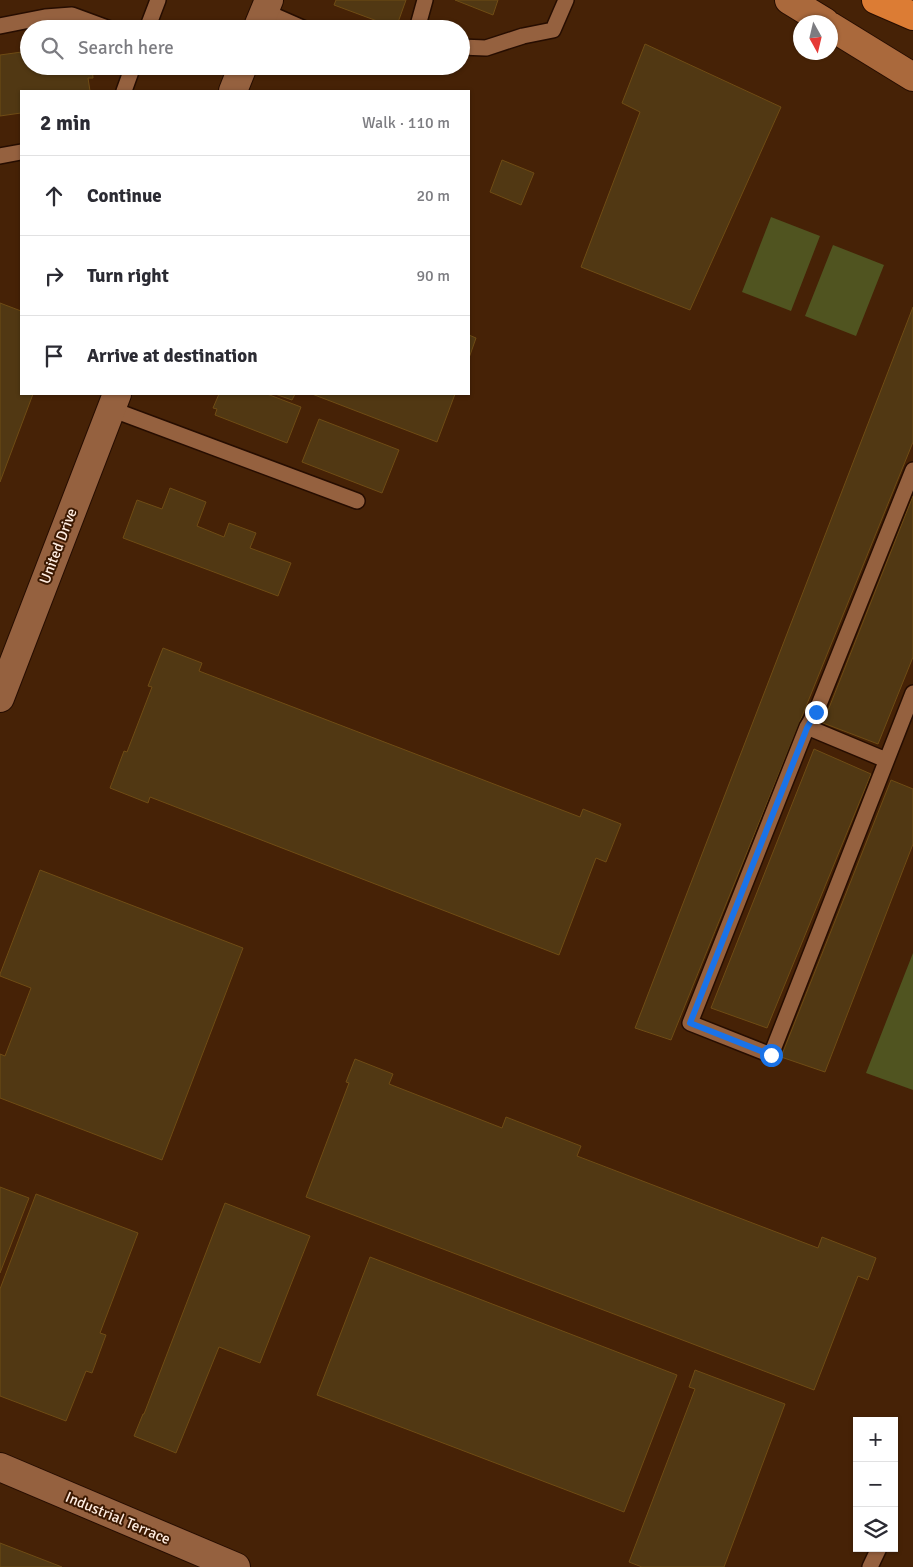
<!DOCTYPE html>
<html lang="en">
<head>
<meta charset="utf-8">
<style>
  body { margin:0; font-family:Signika,sans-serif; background:#f2f2f3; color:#2b2b33 }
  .controls { position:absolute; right:15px; bottom:15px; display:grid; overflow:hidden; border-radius:0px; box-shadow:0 1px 4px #0004 }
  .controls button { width:45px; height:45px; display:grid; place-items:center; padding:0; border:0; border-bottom:1px solid #e1e1e2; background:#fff; color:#2b2b33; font:25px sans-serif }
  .compass { position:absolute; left:793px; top:15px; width:45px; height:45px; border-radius:50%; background:#fff; box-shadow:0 1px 4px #0004; rotate:172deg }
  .stop { position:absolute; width:15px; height:15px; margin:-11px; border:4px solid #1a73e8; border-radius:50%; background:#fff }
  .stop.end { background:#1a73e8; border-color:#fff; box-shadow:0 1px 5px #0008 }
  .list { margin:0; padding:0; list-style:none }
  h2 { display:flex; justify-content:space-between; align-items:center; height:65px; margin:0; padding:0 20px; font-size:21px }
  h2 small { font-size:16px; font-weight:400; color:#7c7c81 }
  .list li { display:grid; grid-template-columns:32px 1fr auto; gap:15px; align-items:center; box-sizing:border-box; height:80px; padding:0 20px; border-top:1px solid #e1e1e2 }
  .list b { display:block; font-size:19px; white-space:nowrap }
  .list em { font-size:16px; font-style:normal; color:#7c7c81 }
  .icon { flex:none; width:28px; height:28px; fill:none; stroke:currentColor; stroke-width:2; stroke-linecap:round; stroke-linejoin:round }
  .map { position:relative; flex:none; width:913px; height:1567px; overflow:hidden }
  .search { position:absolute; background:#fff; box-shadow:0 1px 4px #0004; left:20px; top:20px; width:450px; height:55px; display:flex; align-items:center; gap:12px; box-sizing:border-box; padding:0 18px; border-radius:28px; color:#7c7c81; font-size:19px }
  .panel { position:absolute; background:#fff; box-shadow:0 1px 4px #0004; left:20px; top:90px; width:450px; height:305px; border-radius:0px }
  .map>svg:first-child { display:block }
</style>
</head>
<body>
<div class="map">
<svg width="913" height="1567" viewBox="0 0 913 1567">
  <rect width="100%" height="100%" fill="#462206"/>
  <path fill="#505420" d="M771,217l49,19 -29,75 -49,-19z
    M833,245l51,20 -28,71 -51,-20z
    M913,953v137l-47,-17z"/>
  <path fill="#513813" stroke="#6f4c15" d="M336,0h70l-10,28 -62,-23z
    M455,0h43l-5,15z
    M645,44l136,63 -91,203 -109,-43 59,-155 -18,-9z
    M29,51v15h63l1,12h-5l2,13h-69v22l-21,3v-61z
    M502,160l32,13 -13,32 -31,-13z
    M0,303l21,8v83h12l-33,88z
    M913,307v135l-242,598 -36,-12z
    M469,335l7,3 -7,20z
    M219,394h48l34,13 -14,36 -72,-28 2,-6 -4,-1z
    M275,394h20l-3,6z
    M312,394h143l-18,48z
    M319,419l80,31 -17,43 -80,-31z
    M170,488l36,14 -9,24 27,11 5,-14 27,10 -6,15 41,15 -13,33 -155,-58 14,-38 25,9z
    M913,496v161l-35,87 -55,-21z
    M163,648l39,15 -3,8 381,146 3,-8 38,15 -15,38 -10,-4 -37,97 -409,-158 -2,6 -38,-15 14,-37 3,1 25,-65 -4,-1z
    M814,749l57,25 -104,254 -56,-20z
    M891,780l22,9v55l-88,228 -44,-15z
    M40,870l203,78 -81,212 -162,-62v-44l5,2 26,-68 -31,-12v-2z
    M355,1059l38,15 -4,10 113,44 4,-11 75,29 -4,10 241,92 4,-11 54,21 -8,22 -10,-4 -44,114 -508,-193 43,-114 -3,-1z
    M0,1187l29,11 -29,75z
    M36,1194l102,39 -38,100 6,2 -14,38 -6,-2 -20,50 -66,-25v-107z
    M225,1203l85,33 -50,127 -41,-16 -43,106 -42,-17 9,-22h1z
    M370,1257l307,118 -53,137 -307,-117z
    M695,1370l90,34 -61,163h-82l-13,-5 66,-173 -6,-2z
    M0,1543l62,24h-62z"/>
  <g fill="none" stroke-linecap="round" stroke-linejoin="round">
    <defs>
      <path id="lane" d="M264,11l41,18
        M0,26l45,-9 27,-2 38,14
        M147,29l11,-29
        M417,29l8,-29
        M461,47l25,1 37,-12 30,-6 13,-30
        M124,91l9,-25
        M0,156l21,-4
        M111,409l246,92
        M913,470l-97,242 -9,15 -117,296 81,32 142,-362
        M807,727l79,33
        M870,1567l9,-19"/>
      <path id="street" d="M257,29l12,-29
        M233,91l10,-25
        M0,698l117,-304
        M0,1467l236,100"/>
      <path id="secondary" d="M789,0l36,22
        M830,26l83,51"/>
      <path id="highway" d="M876,0l37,16"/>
    </defs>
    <use href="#lane" stroke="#260d00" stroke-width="18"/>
    <use href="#street" stroke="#260d00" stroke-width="30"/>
    <use href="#secondary" stroke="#260d00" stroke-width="30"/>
    <use href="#highway" stroke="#260d00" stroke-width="30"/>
    <use href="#lane" stroke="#95613f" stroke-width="15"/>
    <use href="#street" stroke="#95613f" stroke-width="28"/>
    <use href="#secondary" stroke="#aa693c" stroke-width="28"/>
    <use href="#highway" stroke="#dc7c34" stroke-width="28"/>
  </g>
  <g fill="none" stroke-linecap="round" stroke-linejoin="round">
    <path stroke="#1a73e8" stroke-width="6" d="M771,1055l-81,-32 117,-295 9,-16"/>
  </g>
  <g text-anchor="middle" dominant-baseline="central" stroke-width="4" stroke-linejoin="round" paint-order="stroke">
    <g font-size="15" fill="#ffede1" stroke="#3b1800">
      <text transform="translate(58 546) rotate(-69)">United Drive</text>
      <text transform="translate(118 1518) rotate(23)">Industrial Terrace</text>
    </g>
  </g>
</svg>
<div class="controls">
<button>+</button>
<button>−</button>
<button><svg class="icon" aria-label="layers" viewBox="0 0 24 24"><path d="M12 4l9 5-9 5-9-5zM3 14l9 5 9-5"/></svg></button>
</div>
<svg class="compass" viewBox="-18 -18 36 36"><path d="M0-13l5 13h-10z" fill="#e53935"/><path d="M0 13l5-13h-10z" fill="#7c7c81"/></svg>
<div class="stop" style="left:771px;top:1055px"></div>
<div class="stop end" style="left:816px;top:712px"></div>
<div class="search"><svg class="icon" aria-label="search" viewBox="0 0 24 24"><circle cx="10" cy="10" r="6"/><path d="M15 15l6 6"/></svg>Search here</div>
<section class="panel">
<h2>2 min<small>Walk · 110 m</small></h2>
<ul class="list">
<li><svg class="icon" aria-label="ahead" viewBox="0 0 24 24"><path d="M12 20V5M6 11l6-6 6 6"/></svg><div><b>Continue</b></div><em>20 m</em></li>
<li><svg class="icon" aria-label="right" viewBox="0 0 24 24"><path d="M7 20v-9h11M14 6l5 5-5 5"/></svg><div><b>Turn right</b></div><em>90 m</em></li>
<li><svg class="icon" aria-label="arrive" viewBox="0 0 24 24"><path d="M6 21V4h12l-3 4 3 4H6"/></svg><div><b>Arrive at destination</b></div></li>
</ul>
</section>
</div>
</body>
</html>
